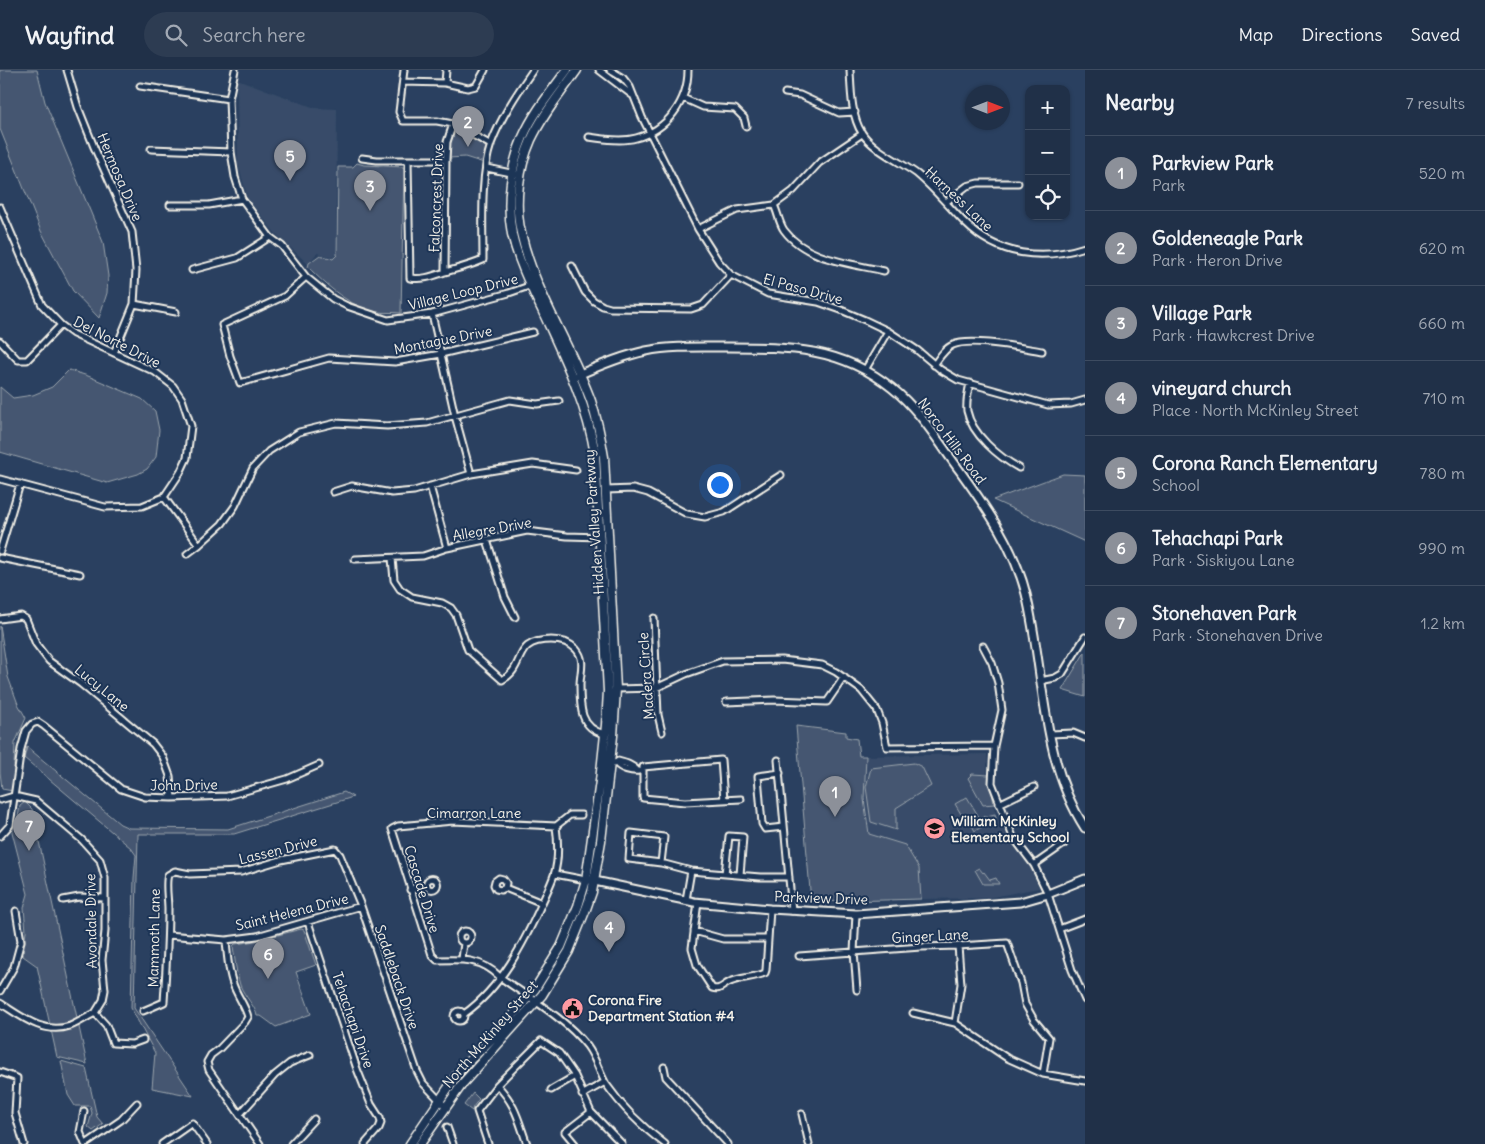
<!DOCTYPE html>
<html lang="en">
<head>
<meta charset="utf-8">
<style>
  body { margin:0; font-family:Delius,sans-serif; background:#2d3c52; color:#f1f3f6 }
  .controls { position:absolute; right:15px; top:15px; display:grid; overflow:hidden; border-radius:10px; box-shadow:0 1px 4px #0004 }
  .controls button { width:45px; height:45px; display:grid; place-items:center; padding:0; border:0; border-bottom:1px solid #3d4b60; background:#203048; color:#f1f3f6; font:25px sans-serif }
  .compass { position:absolute; left:965px; top:15px; width:45px; height:45px; border-radius:50%; background:#203048; box-shadow:0 1px 4px #0004; rotate:90deg }
  .you { position:absolute; left:719px; top:414px; width:18px; height:18px; margin:-12px; border:4px solid #fff; border-radius:50%; background:#1a73e8; box-shadow:0 0 0 8px #1a73e833 }
  .badge { display:grid; place-items:center; width:32px; height:32px; border-radius:50%; background:#8c9099; color:#fff; font-size:16px; font-weight:700 }
  .pin { position:absolute; translate:-50% -41px; filter:drop-shadow(0 1px 2px #0008) }
  .pin::after { content:''; position:absolute; top:26px; width:18px; height:15px; background:inherit; clip-path:polygon(0 0,100% 0,50% 100%) }
  .list { margin:0; padding:0; list-style:none }
  h2 { display:flex; justify-content:space-between; align-items:center; height:65px; margin:0; padding:0 20px; font-size:21px }
  h2 small { font-size:16px; font-weight:400; color:#a2a9b4 }
  .list li { display:grid; grid-template-columns:32px 1fr auto; gap:15px; align-items:center; box-sizing:border-box; height:75px; padding:0 20px; border-top:1px solid #3d4b60 }
  .list b { display:block; font-size:19px; white-space:nowrap }
  .list p { margin:0; font-size:16px; white-space:nowrap; color:#a2a9b4 }
  .list em { font-size:16px; font-style:normal; color:#a2a9b4 }
  .icon { flex:none; width:28px; height:28px; fill:none; stroke:currentColor; stroke-width:2; stroke-linecap:round; stroke-linejoin:round }
  .map { position:relative; flex:none; width:1085px; height:1074px; overflow:hidden }
  header { display:flex; align-items:center; gap:30px; box-sizing:border-box; height:70px; padding:0 25px; background:#203048; border-bottom:1px solid #3d4b60 }
  header strong { font-size:24px }
  nav { display:flex; gap:28px; margin-inline-start:auto; font-size:18px }
  .search { width:350px; height:45px; background:#2d3c52; display:flex; align-items:center; gap:12px; box-sizing:border-box; padding:0 18px; border-radius:28px; color:#a2a9b4; font-size:19px }
  main { display:flex }
  aside { flex:1; background:#203048 }
  .map>svg:first-child { display:block }
</style>
</head>
<body>
<header>
<strong>Wayfind</strong>
<div class="search"><svg class="icon" aria-label="search" viewBox="0 0 24 24"><circle cx="10" cy="10" r="6"/><path d="M15 15l6 6"/></svg>Search here</div>
<nav><a>Map</a><a>Directions</a><a>Saved</a></nav>
</header>
<main>
<div class="map">
<svg width="1085" height="1074" viewBox="0 0 1085 1074">
  <rect width="100%" height="100%" fill="#2a4060"/>
  <filter id="ink" filterUnits="userSpaceOnUse"><feTurbulence type="fractalNoise" baseFrequency=".02" numOctaves="2"/><feDisplacementMap in="SourceGraphic" scale="10" xChannelSelector="R" yChannelSelector="G"/><feConvolveMatrix kernelMatrix="1 2 1 2 8 2 1 2 1" color-interpolation-filters="sRGB"/></filter>
  <g filter="url(#ink)">
    <path fill="#374c69" d="M237,9l78,29 22,1 -1,142 -2,7 -17,-5 -9,11 -33,-31 -27,-34 -10,-35z
      M987,684v20l4,26 9,24 11,19 19,24 9,21 -52,10 -66,1 -2,-31 -50,-34 -5,-35 2,-43z"/>
    <path fill="#445771" stroke="#9ca4ac" d="M0,0h37l8,32 58,140 5,34 -1,17 -8,25 -26,-27 -32,-60 -41,-102z
      M454,61l32,14 1,6 -3,12 -19,-6 -16,1 1,-13z
      M357,93l7,2 40,2 -3,146c-8,-1 -16,0 -24,-1 -27,-5 -50,-26 -69,-45l1,-4 11,-8 13,4 4,-4 1,-88h15z
      M69,300l19,6 54,23 13,12 4,19 -3,27 -9,12 -9,5 -31,9 -107,-31v-65l13,11 20,-3 19,-8z
      M1063,404l22,1v67l-92,-42z
      M0,556l8,51 10,27 8,14 -11,25 -2,48 -11,-2 -2,-17z
      M1085,582v45l-23,-7z
      M796,656l50,6v5l11,2 2,17h7l-2,43 5,35 36,11 14,23 2,31 -110,3z
      M27,677l93,77 9,4 99,1 116,-37 9,5 -119,37h-96l-4,174 59,88 -41,-8 3,-35 -24,-45 3,-130 2,-23 -5,-7 -107,-90z
      M914,693l8,4 9,19 -35,22v22l-25,-8 -5,-35 5,-19z
      M972,704l17,1 5,29 -11,1 -15,-27z
      M967,727l12,20 -12,7 -12,-20z
      M25,732l7,7 55,255 -30,-7 -20,-91 -14,-10 3,-25 -2,-23 4,-14 -16,-62 6,-15 2,-11z
      M995,744l1,4 -21,13 -4,-7 11,-7z
      M979,798l4,5 1,-1 6,8 6,-2 3,6h-16l-8,-14z
      M301,859l3,1 12,35 -20,7 15,42 -35,13 -15,-11h-4c-1,-9 -13,-20 -17,-31 -4,-12 -5,-26 -7,-39l2,-2 20,-3z
      M61,991l25,7 11,49 6,7 -10,7 -5,-4 4,-14 -2,-7h-15l-7,-11z
      M473,1023l6,6 -6,8 -1,4 -8,-6z"/>
    <g fill="none" stroke-linecap="round" stroke-linejoin="round">
      <defs>
        <path id="street" d="M67,0l11,37 16,40 38,85 4,38 -2,34 -20,49
          M235,0l-6,29 2,53 4,25 7,22 28,38 12,9 24,31 27,22 14,7 41,14 44,-6 77,-21 23,-8
          M404,0l-5,42 4,9h34l16,3 38,21
          M599,0l33,25
          M610,0l13,8 7,9 12,30 56,112 21,33 12,13 37,19 50,8 23,8 24,10 23,11 29,19 24,20 17,10 90,25 23,-1 14,-4
          M850,0c1,20 1,46 12,63 11,17 39,29 55,41 18,15 32,33 48,49 33,33 77,38 120,24
          M403,12l42,1 23,5 8,-2 9,-16
          M445,13l1,-13
          M140,16l89,13
          M785,23l15,2 39,18 16,-1
          M683,28l20,9 32,2 9,9 2,8
          M589,67c14,2 33,5 47,1 31,-8 52,-36 52,-68
          M151,79l80,3
          M362,88l15,2h69
          M408,90l2,118c13,2 23,-2 35,-6 14,-4 24,-6 38,-12 0,-34 -3,-84 8,-116 10,-27 26,-51 42,-74
          M487,98l29,6
          M946,132l21,-16 11,-3h40
          M170,135h39l33,-6
          M774,135c4,8 5,18 10,25 22,30 66,33 100,41
          M0,137l42,98 19,20 12,9 82,38 18,14 9,13 9,27 -4,32 -7,15 -16,24
          M698,159l39,-19 37,-5 19,-14 26,-28 43,-29
          M572,196l13,26 9,9 9,5 7,2 81,1 12,-4 28,-30
          M192,200l45,-12 33,-21
          M445,202l1,-112 1,-18 6,-18
          M306,207l-21,19 -63,29 8,31 10,27 89,-25 66,4 46,-8 92,-22
          M134,234l42,8
          M432,244l23,102 16,58
          M0,271l18,19h9l34,-35
          M934,295c5,-7 11,-17 19,-20 17,-8 70,3 89,6
          M865,300l23,-39
          M970,313c-2,9 -4,19 -3,28 5,24 32,46 52,57
          M0,409l105,28 37,-1 22,-9
          M430,416l17,62
          M606,420l27,-1 15,4 39,21 18,3 19,-5 57,-37
          M333,422l19,-6 40,7 22,-2 57,-17 62,-10 43,6
          M164,427l35,48
          M487,470l18,57 10,20
          M0,481l20,-67
          M187,484l12,-9 23,-21 13,-18 18,-38 16,-17 30,-19 37,-9 51,3 40,-3 83,-23 27,4 22,-3
          M0,488l80,16
          M392,488l2,22 6,9 12,8 30,6 9,5 5,7 12,35 34,30c25,-13 9,-40 49,-40 9,0 18,2 25,9 10,11 4,23 4,36 0,22 0,44 25,49
          M355,489l68,-3 24,-8 80,-17 40,5 33,1
          M654,548l4,97 4,17
          M0,549l21,-3 5,3 10,25 13,17 32,23 72,60 10,13 7,19 2,22
          M983,576l9,17 6,20 4,27 -8,36 -2,37 21,54 21,28 14,29 24,76 13,30
          M1040,611l15,-3 7,-4 23,-37
          M616,619l40,-1 30,-14 37,-13 59,-1 40,5 14,7 25,18 16,20 5,13 5,24 107,-1
          M726,632l48,-2 53,2 17,-25
          M1050,664l23,-1 12,5
          M778,690l14,151
          M610,692l6,1 2,-2c8,2 15,4 20,10
          M616,693c4,6 16,9 23,8
          M780,703l-22,3 4,48 3,5 19,-2
          M0,730l14,-4 22,5 46,39 18,20 5,18v53l-3,29 3,30 -2,10 -8,13
          M724,730l-3,-40 -78,7v31l42,4 56,-3
          M999,734l35,-17
          M556,756l-103,-5 -55,5 -6,3 40,126 5,5c25,-1 44,-2 63,17 28,20 66,42 87,69 9,12 12,26 19,38 16,23 36,43 59,60
          M556,756l14,-11h11
          M0,766l10,-11 11,-76 5,-18 6,-7 6,-2 6,4 77,63 24,8 27,1 55,-2 60,-17 32,-14
          M661,793l3,-26 -33,-4 -2,26 32,4 30,8 69,6h29
          M1034,795l30,-21
          M555,804l31,6
          M725,804l4,-38 14,1 -3,38
          M426.5 814a5.5 5.5 0 1 1 11 0a5.5 5.5 0 1 1-11 0Z
          M505,818l1,-5 -3,-4 -4,-1 -4,3 -1,4 2,4 5,1 4,-2 37,15
          M410,820l16,-5
          M63,830l16,-3 26,1
          M686,830l5,-29
          M698,832l-6,46 5,17 15,23c8,3 11,-3 18,-6 11,-5 24,-4 35,-9l1,-3 4,-61
          M856,844l-2,38 3,38
          M308,852l49,147 14,35 9,14 1,5 -2,5 -14,16
          M1059,859l26,-10
          M694,861l29,8h44
          M459 867a6 6 0 1 1 12 0a6 6 0 1 1-12 0Z
          M168,865l58,5 31,-4 104,-30
          M226,870c1,14 2,30 7,44 4,12 12,21 15,33l-3,5 -26,27 -8,6 -4,7 2,8 51,74
          M799,886l122,-9 37,-1 49,-3 14,40 4,21 9,16 15,18 -6,36
          M462,889l2,-16
          M0,921l14,-24 7,-26 -5,-30
          M0,933c21,13 43,32 70,23 8,-3 17,-9 25,-13
          M454 946a5 5 0 1 1 10 0a5 5 0 1 1-10 0Z
          M143,941l21,-9c2,-31 4,-62 4,-93 0,-11 -3,-26 0,-34l7,-4 15,3 51,-2 40,-12 54,-11 5,6 21,51 56,165 6,12 22,23
          M95,943l11,12 7,18 19,1 11,-4
          M913,943l42,10 52,35 36,16 42,7
          M464,944c37,-26 60,-71 78,-111 4,-9 9,-19 12,-28 5,-15 4,-34 2,-49
          M955,953l6,-39 -3,-38
          M664,997l2,10 62,67
          M0,1002l17,6 -2,35 9,31
          M497,1015c19,20 21,34 30,59
          M551,1020l24,-14
          M582,1025l23,-13
          M84,1041l-4,21 5,12
          M240,1044l35,-39 15,-12 20,-8
          M802,1044l7,30
          M447,1057l6,17
          M86,1074l35,-24 16,-17
          M162,1074l30,-21 15,21
          M291,1074l23,-25
          M488,1074l-11,-33 20,-26 44,-44 18,12 16,23 16,36 31,32
          M575,1074l-10,-12 26,-20"/>
        <path id="secondary" d="M576,306c22,-10 46,-20 70,-25 25,-5 52,-4 78,-4 63,0 116,-1 168,41 28,22 47,55 68,83 28,39 54,76 66,123 19,78 14,164 59,234
          M590,810l104,22 76,7 86,5 164,-12 28,-8 37,-15"/>
        <path id="primary" d="M410,1074l51,-75 37,-36 37,-44 26,-42 17,-41 8,-26 14,-99 6,-56 2,-34 -13,-237c-8,-50 -31,-96 -52,-142 -12,-25 -25,-51 -31,-78 -6,-31 -1,-69 11,-97 11,-25 28,-45 44,-67
          M420,1074l43,-61 79,-88 27,-44 17,-42 6,-17 9,-51 12,-105 3,-47 -12,-232c-3,-19 -7,-38 -13,-56 -20,-55 -57,-110 -70,-168 -7,-30 -2,-66 10,-93 12,-26 30,-47 46,-70"/>
      </defs>
      <use href="#street" stroke="#f4f1e8" stroke-width="9"/>
      <use href="#secondary" stroke="#f4f1e8" stroke-width="11"/>
      <use href="#primary" stroke="#f4f1e8" stroke-width="11"/>
      <use href="#street" stroke="#1d3557" stroke-width="5"/>
      <use href="#secondary" stroke="#1d3557" stroke-width="7"/>
      <use href="#primary" stroke="#1d3557" stroke-width="8"/>
    </g>
  </g>
  <defs>
    <symbol id="school-disc" viewBox="-11 -11 22 22"><circle r="9.5" fill="#ff9aa2" stroke="#1d3557"/><path d="M0-5L7-2L0 1L-7-2ZM-4 1L0 2.5L4 1V4Q0 6-4 4Z" fill="#111"/></symbol>
    <symbol id="civic-disc" viewBox="-11 -11 22 22"><circle r="9.5" fill="#ff9aa2" stroke="#1d3557"/><path d="M-.6-6.5H3V-4.5H.6V-3L4-1V1h2V6H-6V1h2V-1L-.6-3ZM-1.2 2.5V6h2.4V2.5Z" fill="#111"/></symbol>
  </defs>
  <g fill-rule="evenodd">
    <use href="#school-disc" x="922" y="746" width="25" height="25"/>
    <use href="#civic-disc" x="560" y="926" width="25" height="25"/>
  </g>
  <g text-anchor="middle" dominant-baseline="central" stroke-width="4" stroke-linejoin="round" paint-order="stroke">
    <g font-size="14" fill="#f4f1e8" stroke="#1d3557">
      <text transform="translate(120 107) rotate(67)">Hermosa Drive</text>
      <text transform="translate(436 128) rotate(-88)">Falconcrest Drive</text>
      <text transform="translate(959 129) rotate(43)">Harness Lane</text>
      <text transform="translate(803 219) rotate(15)">El Paso Drive</text>
      <text transform="translate(463 222) rotate(-14)">Village Loop Drive</text>
      <text transform="translate(443 270) rotate(-11)">Montague Drive</text>
      <text transform="translate(117 272) rotate(27)">Del Norte Drive</text>
      <text transform="translate(952 371) rotate(53)">Norco Hills Road</text>
      <text transform="translate(594 452) rotate(-94)">Hidden Valley Parkway</text>
      <text transform="translate(492 459) rotate(-10)">Allegre Drive</text>
      <text transform="translate(646 606) rotate(-94)">Madera Circle</text>
      <text transform="translate(102 618) rotate(39)">Lucy Lane</text>
      <text transform="translate(184 715) rotate(-1)">John Drive</text>
      <text x="474" y="743">Cimarron Lane</text>
      <text transform="translate(278 780) rotate(-14)">Lassen Drive</text>
      <text transform="translate(422 819) rotate(73)">Cascade Drive</text>
      <text transform="translate(821 828) rotate(2)">Parkview Drive</text>
      <text transform="translate(292 842) rotate(-14)">Saint Helena Drive</text>
      <text transform="translate(91 851) rotate(-91)">Avondale Drive</text>
      <text transform="translate(930 866) rotate(-3)">Ginger Lane</text>
      <text transform="translate(154 868) rotate(-89)">Mammoth Lane</text>
      <text transform="translate(397 907) rotate(71)">Saddleback Drive</text>
      <text transform="translate(353 950) rotate(71)">Tehachapi Drive</text>
      <text transform="translate(490 964) rotate(-49)">North McKinley Street</text>
    </g>
    <g font-size="14" font-weight="bold" fill="#f4f1e8" stroke="#1d3557" text-anchor="start">
      <text x="951" y="751">William McKinley<tspan x="951" dy="16">Elementary School</tspan></text>
      <text x="588" y="930">Corona Fire<tspan x="588" dy="16">Department Station #4</tspan></text>
    </g>
  </g>
</svg>
<div class="controls">
<button>+</button>
<button>−</button>
<button><svg class="icon" aria-label="locate" viewBox="0 0 24 24"><circle cx="12" cy="12" r="6"/><path d="M12 2v4M12 18v4M2 12h4M18 12h4"/></svg></button>
</div>
<svg class="compass" viewBox="-18 -18 36 36"><path d="M0-13l5 13h-10z" fill="#e53935"/><path d="M0 13l5-13h-10z" fill="#a2a9b4"/></svg>
<div class="you"></div>
<div class="pin badge" style="left:835px;top:747px">1</div>
<div class="pin badge" style="left:468px;top:77px">2</div>
<div class="pin badge" style="left:370px;top:141px">3</div>
<div class="pin badge" style="left:609px;top:882px">4</div>
<div class="pin badge" style="left:290px;top:111px">5</div>
<div class="pin badge" style="left:268px;top:909px">6</div>
<div class="pin badge" style="left:29px;top:781px">7</div>
</div>
<aside>
<h2>Nearby<small>7 results</small></h2>
<ul class="list">
<li><span class="badge">1</span><div><b>Parkview Park</b><p>Park</p></div><em>520 m</em></li>
<li><span class="badge">2</span><div><b>Goldeneagle Park</b><p>Park · Heron Drive</p></div><em>620 m</em></li>
<li><span class="badge">3</span><div><b>Village Park</b><p>Park · Hawkcrest Drive</p></div><em>660 m</em></li>
<li><span class="badge">4</span><div><b>vineyard church</b><p>Place · North McKinley Street</p></div><em>710 m</em></li>
<li><span class="badge">5</span><div><b>Corona Ranch Elementary</b><p>School</p></div><em>780 m</em></li>
<li><span class="badge">6</span><div><b>Tehachapi Park</b><p>Park · Siskiyou Lane</p></div><em>990 m</em></li>
<li><span class="badge">7</span><div><b>Stonehaven Park</b><p>Park · Stonehaven Drive</p></div><em>1.2 km</em></li>
</ul>
</aside>
</main>
</body>
</html>
